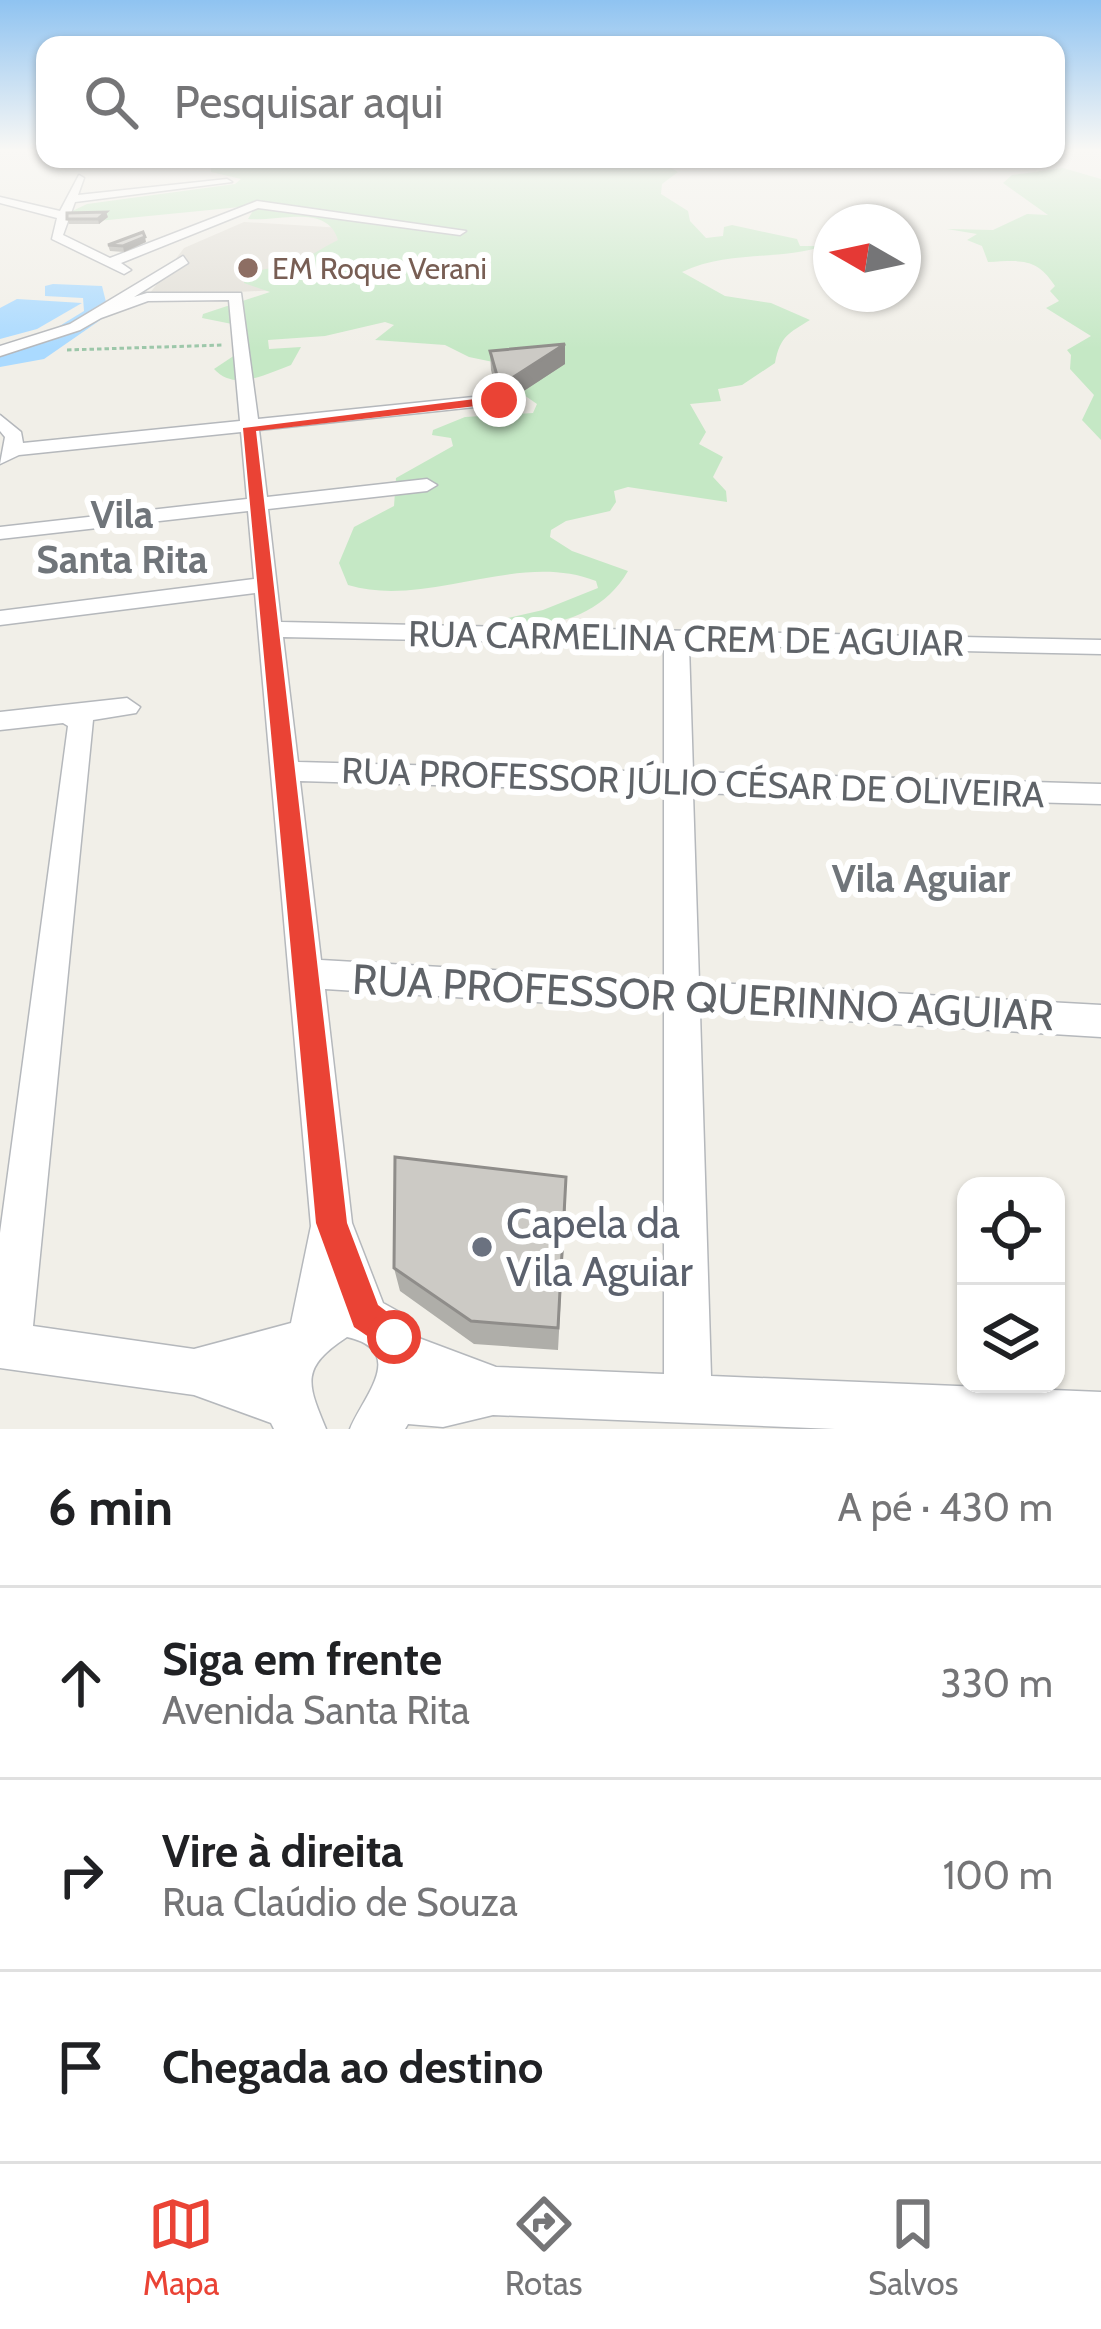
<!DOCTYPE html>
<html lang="pt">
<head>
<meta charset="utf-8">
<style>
  body { margin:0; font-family:Cabin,sans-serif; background:#f6f6f6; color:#202124 }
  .controls { position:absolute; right:36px; bottom:36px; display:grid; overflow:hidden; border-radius:24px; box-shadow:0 3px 9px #0004 }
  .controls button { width:108px; height:108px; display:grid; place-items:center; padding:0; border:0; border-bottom:3px solid #e0e0e0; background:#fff; color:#202124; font:60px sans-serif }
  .compass { position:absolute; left:813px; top:204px; width:108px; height:108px; border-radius:50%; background:#fff; box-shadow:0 3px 9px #0004; rotate:279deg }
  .stop { position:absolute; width:36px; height:36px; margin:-27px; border:9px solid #ea4335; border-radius:50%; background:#fff }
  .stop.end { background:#ea4335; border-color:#fff; box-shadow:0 3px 12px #0008 }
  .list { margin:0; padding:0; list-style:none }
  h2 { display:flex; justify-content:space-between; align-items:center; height:156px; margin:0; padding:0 48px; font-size:51px }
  h2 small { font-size:39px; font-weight:400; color:#757577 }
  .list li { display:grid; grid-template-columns:78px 1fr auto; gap:36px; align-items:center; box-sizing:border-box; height:192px; padding:0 48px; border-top:3px solid #e0e0e0 }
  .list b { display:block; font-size:45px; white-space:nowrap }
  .list p { margin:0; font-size:39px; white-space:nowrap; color:#757577 }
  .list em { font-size:39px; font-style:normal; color:#757577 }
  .icon { flex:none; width:66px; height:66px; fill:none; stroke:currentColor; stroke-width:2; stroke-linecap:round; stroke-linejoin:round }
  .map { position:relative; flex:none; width:1101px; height:1429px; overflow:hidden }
  .search { position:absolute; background:#fff; box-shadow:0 3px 9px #0004; left:36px; right:36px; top:36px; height:132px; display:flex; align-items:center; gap:30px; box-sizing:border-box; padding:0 42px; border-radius:24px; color:#757577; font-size:45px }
  .sheet { height:732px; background:#fff }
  nav { display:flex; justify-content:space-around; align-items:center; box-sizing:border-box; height:168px; border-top:3px solid #e0e0e0; background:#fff; font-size:33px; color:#757577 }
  nav a { display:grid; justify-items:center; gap:6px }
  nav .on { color:#ea4335 }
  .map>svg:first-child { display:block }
</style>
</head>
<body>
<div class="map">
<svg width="1101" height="1429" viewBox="0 0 1101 1429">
  <rect width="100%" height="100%" fill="#f1efe8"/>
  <path fill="#e1ded6" d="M244,222l115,7 -47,59 -165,9 37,-49z"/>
  <path fill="#c5e8c5" d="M239,159h417l22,13 -16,12 -1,10 27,17 2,10 16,17 17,-2 1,-9 8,-2 65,14 3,7h25c-48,15 -97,4 -143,26l43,24 46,7 39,17c-21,13 -30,16 -35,43l-33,22 -24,4 3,12 -31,3 16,28 -7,12 24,13 -10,20 13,14 1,11 -99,-15 -14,4 2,11 -6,9 -44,10 -15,9 -1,7 22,14 56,20c-26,45 -80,62 -129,49l44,-10 55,-22 -2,-7c-79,-31 -168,28 -248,4l-9,-22 15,-36 40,-21 2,-28 57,-32 -2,-8 -19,-3 1,-5 32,-13 68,-4 4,-9 -13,-9 3,-19 -5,-8 -53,-11 -24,-12 -70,-5 19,-15 -9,-3 -60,14 -57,4 1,9 32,-2 -10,18c-25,9 -56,27 -77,4l30,-20 3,-10 -16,-6 11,-7 -40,-8 1,-4 67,-22 -26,-9v-5c16,-11 32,-9 49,-15 16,-5 30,-16 45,-23 -11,-37 -59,-18 -90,-21l6,-10 -14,-2 -142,14 -32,-7 21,-10 148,-20 6,-5 -30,-7v-4z
    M1063,168l38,11v261l-19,-20 12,-25 -24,-26 1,-14 -4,-5 24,-14 -45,-28 13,-7 -9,-10 5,-5c-19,-30 -36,-25 -67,-24l-6,-16 -15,-6 10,-6 -30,-5 46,1 34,-16 21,1 -45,-32 9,-8z"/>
  <path fill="#aadaff" d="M17,299l65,4 -45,26 -37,10v-31z"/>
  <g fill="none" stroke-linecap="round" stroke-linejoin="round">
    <path fill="#aadaff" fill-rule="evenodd" d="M53,284l49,2 7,28 -65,45 -44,8v-16l27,-5 57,-35 -1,-13 -38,-2v-10z"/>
    <defs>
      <path id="minor" d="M79,175l5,3 -6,17 149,-16 5,3 -157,20 -12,33 47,23 147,-57 209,30 -6,4 -202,-27 -137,55 10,7 -7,4 -72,-35 5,-21 -57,-15v-6l60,14z
        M183,256l5,7 -54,34 13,-4h94l17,126 255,-26 9,5 -9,5 -254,27 8,67 160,-18 10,6 -10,6 -159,18 13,113 820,18v14l-412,-9 4,127 408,12v20l-408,-11 6,189 402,23v32l-401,-25 11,364 390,16v37h-266l-342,-14 -50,12 -35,-3 -3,5h-55c12,-31 59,-78 -3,-92 -47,31 -40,46 -21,92h-52l-3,-6 -77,-28 -194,-27v-135l68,-507 -5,-3 -63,7v-18l127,-14 13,9 -4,6 -43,7 -60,606 161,23 97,-26 20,-97 -56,-633 -255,32v-14l254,-32 -6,-68 -248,28v-12l247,-28 -6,-67 -222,23 -19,9 5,-27 -5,-6v-16l21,17 2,11 217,-22 -11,-121 -81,1 -47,17 -21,12 -80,26v-10l70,-22zM283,637l381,8v127l-366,-10zM300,781l364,11v188l-343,-20zM325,989l339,21v364l-168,-7 -80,-30 -15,-24 -18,-10 -31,-80z"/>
    </defs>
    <use href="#minor" stroke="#b5b8bc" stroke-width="3"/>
    <path stroke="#9cc7a9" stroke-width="3" stroke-dasharray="4.5 3" stroke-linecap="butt" d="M67,350l156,-5"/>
    <use href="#minor" fill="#fff" fill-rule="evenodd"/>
  </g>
  <path fill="#afaea9" d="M108,217l-9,7h-30l-2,-5z
    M146,242l-22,10 -14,-1 -2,-6z
    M565,344v20l-52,34 -14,2 -8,-30 -1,-19z
    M566,1202l-8,148 -84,-6 -74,-53 -6,-23z"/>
  <path fill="#8f8d8a" d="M106,212l2,5 -9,7 -1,-5z
    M145,237l1,5 -22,10 -1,-6z
    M565,344v20l-52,34 -14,2 -1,-21z"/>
  <path fill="#cccac5" stroke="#8f8d8a" stroke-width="3" d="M106,212l-8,7h-31v-6z
    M143,232l2,5 -22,9 -15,-1z
    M565,344l-53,34 -14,1 -8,-28z
    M395,1157l171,20 -8,151 -87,-7 -77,-53z"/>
  <linearGradient id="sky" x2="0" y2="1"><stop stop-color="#8fc3f1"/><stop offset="0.43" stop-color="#f9f8f5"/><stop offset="1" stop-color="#f9f8f5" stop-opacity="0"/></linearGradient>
  <rect width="1101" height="349" fill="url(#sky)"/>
  <path fill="#ea4335" d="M499,396l4,7 -247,28 91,792 31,82 28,21 5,11 -5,12 -12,5 -40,-27 -38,-104 -73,-795z"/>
  <circle fill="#8d6e63" stroke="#fff" stroke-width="4.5" cx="248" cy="268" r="12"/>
  <circle fill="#6b7280" stroke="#fff" stroke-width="4.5" cx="482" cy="1247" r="12"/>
  <g text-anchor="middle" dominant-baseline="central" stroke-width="12" stroke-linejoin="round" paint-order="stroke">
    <g font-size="30" fill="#785e54" stroke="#fff" text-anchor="start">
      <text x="272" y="268">EM Roque Verani</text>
    </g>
    <g font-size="36" fill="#5f6368" stroke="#fff">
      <text transform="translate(686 638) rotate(1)">RUA CARMELINA CREM DE AGUIAR</text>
      <text transform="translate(693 782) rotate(2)">RUA PROFESSOR JÚLIO CÉSAR DE OLIVEIRA</text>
    </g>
    <g font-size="39" font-weight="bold" fill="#70757a" stroke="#fff">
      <text x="122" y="514">Vila<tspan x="122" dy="45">Santa Rita</tspan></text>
    </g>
    <g font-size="39" font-weight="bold" fill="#70757a" stroke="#fff">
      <text x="921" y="878">Vila Aguiar</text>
    </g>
    <g font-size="42" fill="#5f6368" stroke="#fff">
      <text transform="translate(703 997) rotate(3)">RUA PROFESSOR QUERINNO AGUIAR</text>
    </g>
    <g font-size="42" fill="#5b616d" stroke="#fff" text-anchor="start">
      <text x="506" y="1223">Capela da<tspan x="506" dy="48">Vila Aguiar</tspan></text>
    </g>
  </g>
</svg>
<div class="controls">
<button><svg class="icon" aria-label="locate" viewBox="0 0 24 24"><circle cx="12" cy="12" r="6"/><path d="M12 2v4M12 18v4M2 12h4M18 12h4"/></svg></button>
<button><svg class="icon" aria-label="layers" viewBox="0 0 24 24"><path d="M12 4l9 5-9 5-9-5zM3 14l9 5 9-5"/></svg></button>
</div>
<svg class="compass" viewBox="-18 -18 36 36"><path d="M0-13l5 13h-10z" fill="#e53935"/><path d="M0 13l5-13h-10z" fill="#757577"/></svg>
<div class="stop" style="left:394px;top:1337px"></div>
<div class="stop end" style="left:499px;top:400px"></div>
<div class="search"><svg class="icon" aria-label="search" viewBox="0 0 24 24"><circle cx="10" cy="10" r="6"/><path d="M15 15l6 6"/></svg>Pesquisar aqui</div>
</div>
<section class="sheet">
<h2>6 min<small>A pé · 430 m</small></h2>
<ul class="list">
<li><svg class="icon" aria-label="ahead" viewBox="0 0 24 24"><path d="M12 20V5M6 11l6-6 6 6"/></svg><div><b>Siga em frente</b><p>Avenida Santa Rita</p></div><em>330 m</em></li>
<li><svg class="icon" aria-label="right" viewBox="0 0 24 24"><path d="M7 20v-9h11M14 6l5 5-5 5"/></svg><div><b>Vire à direita</b><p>Rua Claúdio de Souza</p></div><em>100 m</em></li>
<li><svg class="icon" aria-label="arrive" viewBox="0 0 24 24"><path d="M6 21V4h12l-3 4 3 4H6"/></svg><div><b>Chegada ao destino</b></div></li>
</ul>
</section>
<nav>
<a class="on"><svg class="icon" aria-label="map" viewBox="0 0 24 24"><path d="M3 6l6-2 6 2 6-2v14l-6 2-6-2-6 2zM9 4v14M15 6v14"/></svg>Mapa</a>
<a><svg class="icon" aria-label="directions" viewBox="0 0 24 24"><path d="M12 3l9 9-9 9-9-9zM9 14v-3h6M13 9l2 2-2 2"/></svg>Rotas</a>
<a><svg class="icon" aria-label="saved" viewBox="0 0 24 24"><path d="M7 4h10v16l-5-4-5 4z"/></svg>Salvos</a>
</nav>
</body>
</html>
